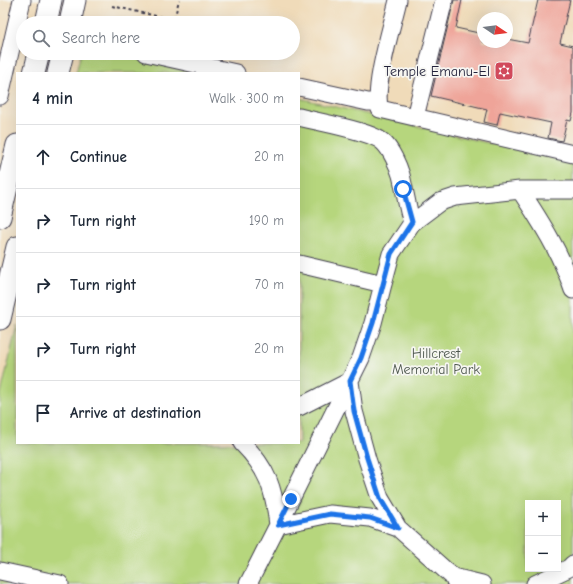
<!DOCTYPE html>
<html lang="en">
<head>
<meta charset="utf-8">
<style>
  body { margin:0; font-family:"Comic Neue",sans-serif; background:#f6f6f7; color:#1f2937 }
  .controls { position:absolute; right:12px; bottom:12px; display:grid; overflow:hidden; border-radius:0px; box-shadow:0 4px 16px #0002 }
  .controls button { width:36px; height:36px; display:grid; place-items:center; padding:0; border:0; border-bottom:1px solid #e0e1e3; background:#fff; color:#1f2937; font:20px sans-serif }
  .compass { position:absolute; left:477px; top:12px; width:36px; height:36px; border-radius:50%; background:#fff; box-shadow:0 4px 16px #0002; rotate:103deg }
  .stop { position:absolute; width:12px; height:12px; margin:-9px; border:3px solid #1a73e8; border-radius:50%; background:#fff }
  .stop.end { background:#1a73e8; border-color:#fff; box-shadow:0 1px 4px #0008 }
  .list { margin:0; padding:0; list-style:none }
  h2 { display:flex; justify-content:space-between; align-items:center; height:52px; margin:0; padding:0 16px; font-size:17px }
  h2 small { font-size:13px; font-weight:400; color:#747a83 }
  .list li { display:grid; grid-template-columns:26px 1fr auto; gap:12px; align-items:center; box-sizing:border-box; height:64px; padding:0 16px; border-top:1px solid #e0e1e3 }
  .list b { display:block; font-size:15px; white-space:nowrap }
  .list em { font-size:13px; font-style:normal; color:#747a83 }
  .icon { flex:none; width:22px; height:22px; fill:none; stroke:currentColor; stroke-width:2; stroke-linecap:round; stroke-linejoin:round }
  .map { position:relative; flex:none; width:573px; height:584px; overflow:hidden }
  .search { position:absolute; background:#fff; box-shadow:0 4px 16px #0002; left:16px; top:16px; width:284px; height:44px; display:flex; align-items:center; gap:10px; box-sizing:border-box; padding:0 14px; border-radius:22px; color:#747a83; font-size:15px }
  .panel { position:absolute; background:#fff; box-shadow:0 4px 16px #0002; left:16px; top:72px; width:284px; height:372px; border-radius:0px }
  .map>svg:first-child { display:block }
</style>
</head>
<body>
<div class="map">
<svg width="573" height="584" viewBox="0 0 573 584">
  <rect width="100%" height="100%" fill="#f6f6f2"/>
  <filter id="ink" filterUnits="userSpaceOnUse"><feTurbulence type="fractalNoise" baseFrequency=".025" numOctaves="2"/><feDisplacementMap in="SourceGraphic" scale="8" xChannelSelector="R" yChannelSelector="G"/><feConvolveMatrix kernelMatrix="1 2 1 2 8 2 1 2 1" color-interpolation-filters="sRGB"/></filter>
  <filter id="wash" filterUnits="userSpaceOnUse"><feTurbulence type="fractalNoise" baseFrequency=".012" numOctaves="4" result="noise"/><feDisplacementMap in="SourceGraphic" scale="16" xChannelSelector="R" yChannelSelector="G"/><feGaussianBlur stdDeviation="0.9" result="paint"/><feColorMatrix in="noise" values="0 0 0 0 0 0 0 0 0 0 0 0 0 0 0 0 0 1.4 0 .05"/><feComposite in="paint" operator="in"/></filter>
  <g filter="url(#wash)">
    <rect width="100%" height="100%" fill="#f0dbb9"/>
    <path fill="#b6d67d" stroke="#6c7c5c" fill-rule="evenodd" d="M81,53h31l84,20h-120z
      M299,98l274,65v421h-573v-186l17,-73v118h282zM528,503h30v66h-30z"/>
    <g id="blocks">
      <path fill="#efa499" d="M454,0h8l-6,28 27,6v8h24v-3l21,4 10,-43h32l-10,43 13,3v67l-2,8 -4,-1 -5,21 -14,-3 3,-15 -51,-11 -3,13 -13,-3 3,-13 -56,-13z"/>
    </g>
  </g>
  <g filter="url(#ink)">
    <use href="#blocks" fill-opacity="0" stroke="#413e4e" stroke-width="1"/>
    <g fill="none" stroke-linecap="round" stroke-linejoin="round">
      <defs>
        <path id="minor" d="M398,0c-5,23 -26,90 -18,109l193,45
          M146,53l90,20
          M299,87l69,15h9
          M0,96l22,-96
          M299,117c18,5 74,14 85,26 7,7 14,22 17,32 4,16 6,32 11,48l-21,31 -8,30
          M415,117l29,-117
          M520,190c21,32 41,63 53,100
          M412,223l28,-21 15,-5 65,-7h53
          M299,407l51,-26 4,30 13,48 13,39 18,30
          M242,443c26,26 32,46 36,82
          M278,525l83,-167 12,-35 10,-39 -84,-20
          M0,571l60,13
          M453,577l29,7
          M248,584l30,-59 52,-11 40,4 28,10 55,49 3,7
          M535,584l34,-16 4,-4"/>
        <path id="major" d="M46,23l5,-23
          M70,23l5,-23
          M34,73l5,-20
          M58,73l5,-20
          M0,217l17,-72
          M0,319l17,-72"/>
      </defs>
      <use href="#minor" stroke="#413e4e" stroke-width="19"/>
      <use href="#major" stroke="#413e4e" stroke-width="23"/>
      <path stroke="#413e4e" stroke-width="2" stroke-dasharray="3 3" stroke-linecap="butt" d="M112,6l62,14 5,-20"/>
      <use href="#minor" stroke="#fff" stroke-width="17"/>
      <use href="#major" stroke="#fff" stroke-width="21"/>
    </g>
  </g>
  <g fill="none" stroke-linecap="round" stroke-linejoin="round" filter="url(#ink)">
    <path stroke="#1a73e8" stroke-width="5" d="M291,499l-13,26 52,-11 40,4 28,10 -18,-30 -13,-40 -13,-47 -4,-30 11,-23 12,-35 18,-69 21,-32 -9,-33"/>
  </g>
  <defs>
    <symbol id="synagogue-square" viewBox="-11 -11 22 22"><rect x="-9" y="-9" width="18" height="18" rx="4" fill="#d1495b" stroke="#f6f6f2"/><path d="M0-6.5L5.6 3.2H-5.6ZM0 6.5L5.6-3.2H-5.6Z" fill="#fff"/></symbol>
  </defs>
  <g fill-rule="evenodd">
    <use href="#synagogue-square" x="493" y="60" width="22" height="22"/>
  </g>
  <g text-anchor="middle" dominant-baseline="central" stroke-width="3.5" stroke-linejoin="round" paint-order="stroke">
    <g font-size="14" fill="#22223b" stroke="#f6f6f2" text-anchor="end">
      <text x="490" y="71">Temple Emanu-El</text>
    </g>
    <g font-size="14" fill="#4e584f" stroke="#f6f6f2">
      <text x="436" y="353">Hillcrest<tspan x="436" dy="16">Memorial Park</tspan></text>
    </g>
  </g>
</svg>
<div class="controls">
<button>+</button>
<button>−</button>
</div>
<svg class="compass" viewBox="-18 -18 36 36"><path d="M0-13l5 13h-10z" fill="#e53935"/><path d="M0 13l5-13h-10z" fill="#747a83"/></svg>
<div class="stop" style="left:403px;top:189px"></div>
<div class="stop end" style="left:291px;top:499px"></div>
<div class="search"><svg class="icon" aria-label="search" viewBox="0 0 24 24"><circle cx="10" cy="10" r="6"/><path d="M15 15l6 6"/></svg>Search here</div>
<section class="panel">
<h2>4 min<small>Walk · 300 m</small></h2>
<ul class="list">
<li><svg class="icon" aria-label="ahead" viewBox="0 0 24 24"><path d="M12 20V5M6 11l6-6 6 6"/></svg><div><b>Continue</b></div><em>20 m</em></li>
<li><svg class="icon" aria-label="right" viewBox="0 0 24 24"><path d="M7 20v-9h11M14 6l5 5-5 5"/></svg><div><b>Turn right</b></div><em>190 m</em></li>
<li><svg class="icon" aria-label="right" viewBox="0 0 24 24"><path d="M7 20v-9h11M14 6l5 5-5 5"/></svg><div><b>Turn right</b></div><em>70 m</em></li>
<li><svg class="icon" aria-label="right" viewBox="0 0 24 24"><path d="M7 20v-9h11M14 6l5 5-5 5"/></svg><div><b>Turn right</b></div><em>20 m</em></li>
<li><svg class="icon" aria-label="arrive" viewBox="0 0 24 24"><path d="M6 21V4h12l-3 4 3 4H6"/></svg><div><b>Arrive at destination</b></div></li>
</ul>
</section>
</div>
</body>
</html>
